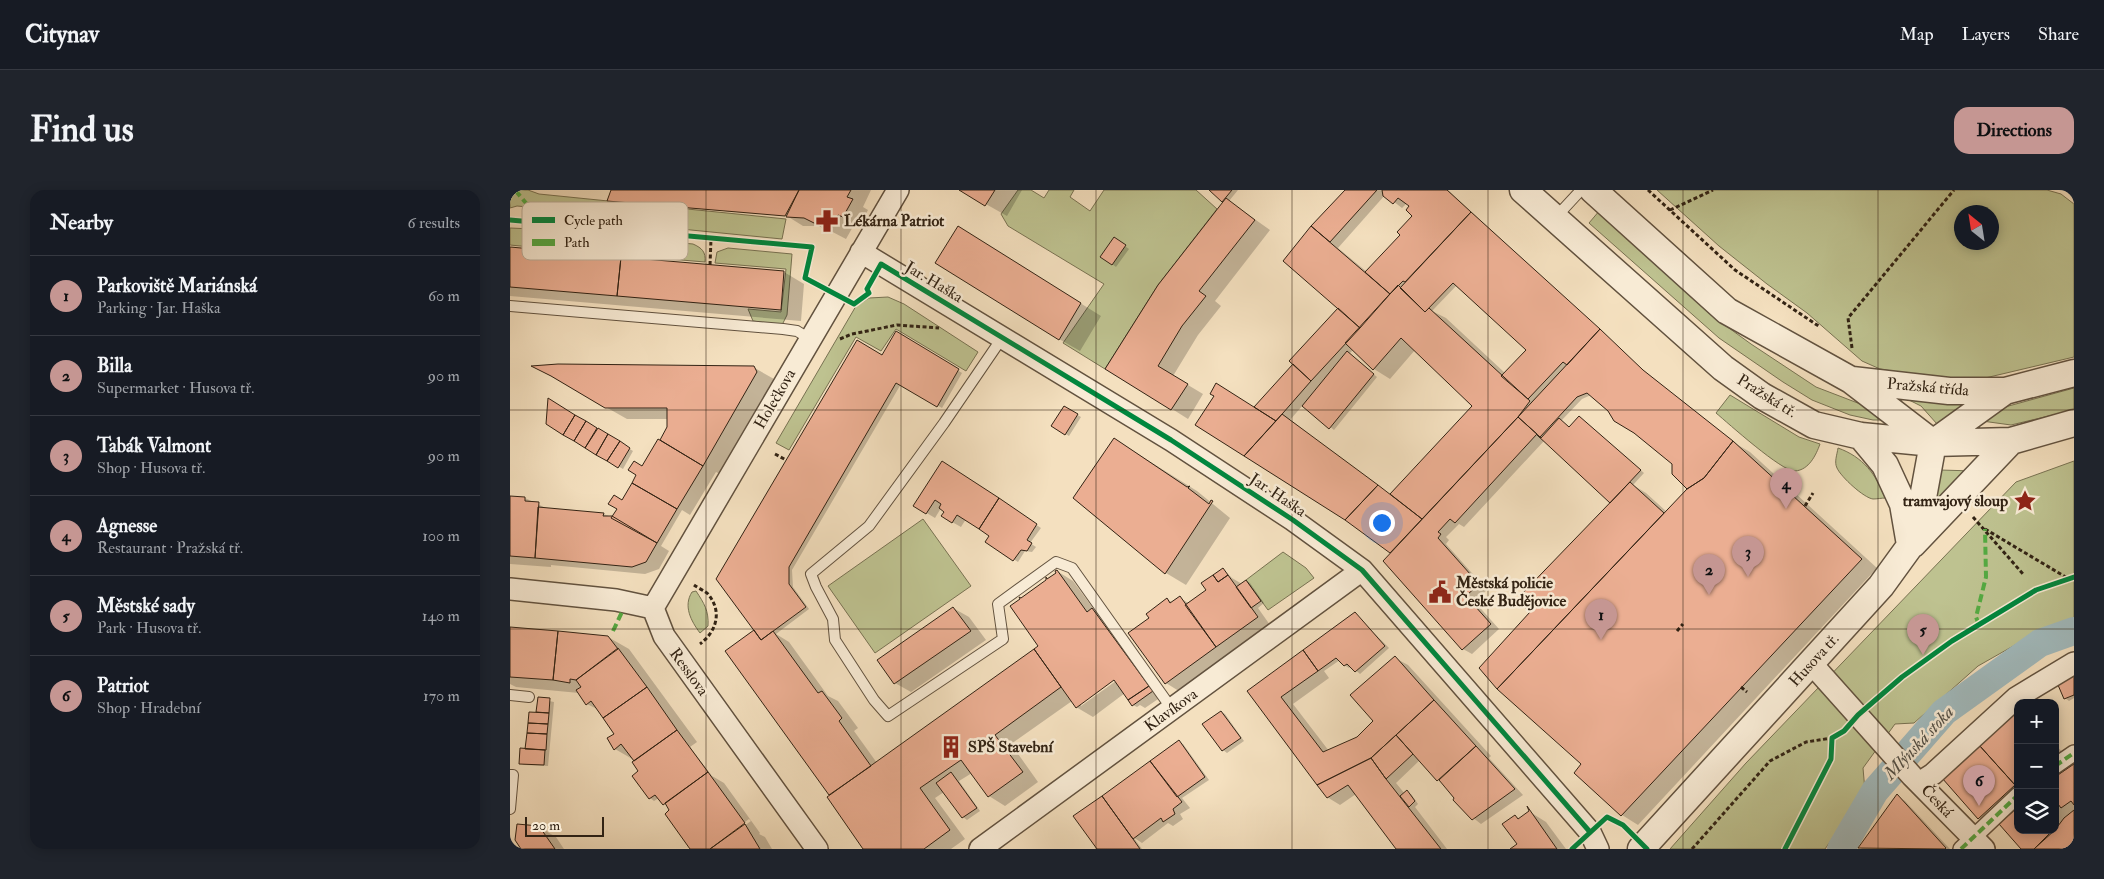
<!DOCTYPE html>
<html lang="en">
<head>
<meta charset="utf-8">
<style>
  body { margin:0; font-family:"IM FELL Double Pica",serif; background:#20242c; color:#f1f3f6 }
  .controls { position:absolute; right:15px; bottom:15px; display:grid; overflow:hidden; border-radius:10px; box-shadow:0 2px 12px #0003 }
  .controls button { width:45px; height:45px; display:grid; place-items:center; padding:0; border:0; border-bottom:1px solid #363941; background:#171b24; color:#f1f3f6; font:25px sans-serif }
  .compass { position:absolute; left:1444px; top:15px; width:45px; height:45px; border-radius:50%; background:#171b24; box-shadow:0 2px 12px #0003; rotate:330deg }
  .scale { position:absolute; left:15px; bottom:12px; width:79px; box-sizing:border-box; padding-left:5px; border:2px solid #322314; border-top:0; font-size:14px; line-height:18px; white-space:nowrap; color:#322314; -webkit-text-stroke:4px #f8ebd5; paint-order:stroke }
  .you { position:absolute; left:871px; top:332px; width:18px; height:18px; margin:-12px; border:4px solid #fff; border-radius:50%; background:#1a73e8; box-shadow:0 0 0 8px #1a73e833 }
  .badge { display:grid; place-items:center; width:32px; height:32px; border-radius:50%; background:#c59692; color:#111; font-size:16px; font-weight:700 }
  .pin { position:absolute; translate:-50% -41px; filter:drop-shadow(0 1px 2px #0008) }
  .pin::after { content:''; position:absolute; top:26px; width:18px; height:15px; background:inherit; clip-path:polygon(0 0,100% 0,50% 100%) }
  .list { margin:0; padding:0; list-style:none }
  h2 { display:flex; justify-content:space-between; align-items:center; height:65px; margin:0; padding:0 20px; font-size:21px }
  h2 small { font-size:16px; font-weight:400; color:#9ea1a6 }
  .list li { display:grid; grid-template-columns:32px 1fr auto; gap:15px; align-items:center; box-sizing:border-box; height:80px; padding:0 20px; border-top:1px solid #363941 }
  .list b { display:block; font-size:19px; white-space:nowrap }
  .list p { margin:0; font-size:16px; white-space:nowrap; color:#9ea1a6 }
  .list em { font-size:16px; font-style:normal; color:#9ea1a6 }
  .icon { flex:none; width:28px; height:28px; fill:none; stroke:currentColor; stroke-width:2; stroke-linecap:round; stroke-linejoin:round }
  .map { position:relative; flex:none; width:1564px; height:659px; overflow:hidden; border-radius:15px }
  header { display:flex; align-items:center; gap:30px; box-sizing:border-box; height:70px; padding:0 25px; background:#171b24; border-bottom:1px solid #363941 }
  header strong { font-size:24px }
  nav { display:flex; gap:28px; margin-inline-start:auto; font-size:18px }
  .intro { display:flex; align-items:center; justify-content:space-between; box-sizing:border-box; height:120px; padding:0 30px }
  h1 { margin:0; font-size:35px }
  .button { padding:12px 22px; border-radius:15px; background:#c59692; color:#111; font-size:18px; font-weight:700 }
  main { display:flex; gap:30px; padding:0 30px }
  aside { flex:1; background:#171b24; border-radius:15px; box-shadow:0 2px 12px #0003 }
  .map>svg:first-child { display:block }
</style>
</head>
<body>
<header>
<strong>Citynav</strong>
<nav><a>Map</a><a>Layers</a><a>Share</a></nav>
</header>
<div class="intro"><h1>Find us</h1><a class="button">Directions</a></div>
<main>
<aside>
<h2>Nearby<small>6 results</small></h2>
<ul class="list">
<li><span class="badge">1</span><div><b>Parkoviště Mariánská</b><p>Parking · Jar. Haška</p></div><em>60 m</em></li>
<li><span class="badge">2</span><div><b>Billa</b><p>Supermarket · Husova tř.</p></div><em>90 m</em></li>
<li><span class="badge">3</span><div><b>Tabák Valmont</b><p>Shop · Husova tř.</p></div><em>90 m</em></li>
<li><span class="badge">4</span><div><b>Agnesse</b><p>Restaurant · Pražská tř.</p></div><em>100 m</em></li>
<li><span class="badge">5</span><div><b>Městské sady</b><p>Park · Husova tř.</p></div><em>140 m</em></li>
<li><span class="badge">6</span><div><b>Patriot</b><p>Shop · Hradební</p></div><em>170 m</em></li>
</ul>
</aside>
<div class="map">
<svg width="1564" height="659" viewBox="0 0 1564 659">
  <rect width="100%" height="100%" fill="#f4e0bf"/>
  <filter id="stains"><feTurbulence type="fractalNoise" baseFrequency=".004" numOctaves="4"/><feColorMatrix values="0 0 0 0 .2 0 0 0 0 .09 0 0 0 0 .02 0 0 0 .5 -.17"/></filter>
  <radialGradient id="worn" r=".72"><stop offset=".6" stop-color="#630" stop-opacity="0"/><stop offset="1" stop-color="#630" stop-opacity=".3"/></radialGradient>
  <path fill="#bec290" stroke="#787252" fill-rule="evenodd" d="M0,0h18l11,4 247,25 -4,20 -182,-18 -14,-9 -69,-6 -7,2z
    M508,0h13l13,8 5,-8h25l-4,7 20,14 14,-21h92l21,19 -59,76 -53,84 -42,-26 41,-59 -96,-58 -7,-12z
    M1147,0h390l14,4 13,10v153l-110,26 -84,-14 -18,-8 -55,-48 -40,-29 -48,-38zM1452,22h30v30h-30z
    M1090,20l111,105 40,29 65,43 60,23 10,10h-13l-23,-5 -38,-15 -29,-18 -64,-44 -130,-115z
    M0,38l23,1 -2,18 -21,-2z
    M42,41l141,13c9,4 13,8 12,18l-154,-13z
    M218,58l64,6 -5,61 -5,10 -29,-4 -5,-12 33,3 5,-43 -71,-6 2,-11z
    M378,107l16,7 74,48 -12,19 -70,-42 -15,22 -25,-14 -67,113 -13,-7 80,-137 13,-8z
    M1564,198v22l-63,15 -29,-4 23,-14z
    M1383,202l85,8 -20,9 -21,15 -16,-18z
    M1220,205l69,42 21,7c-4,11 -11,26 -25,27 -13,1 -67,-48 -79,-58z
    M1328,258c25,9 38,26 47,50 -3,0 -8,1 -12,1 -9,-1 -32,-22 -36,-31 -3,-6 0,-13 1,-20z
    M1564,271v160l-59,24 -37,21 -64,57 -19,1 -32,44 2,23 -40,58h-155l76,-86 270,-281z
    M1430,280l34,1 -29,33h-15z
    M413,329l48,67 -96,67 -47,-67z
    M773,362l23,16 8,10 -46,32 -22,-30z
    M186,401c8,12 13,20 12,35l-8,7c-9,-12 -17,-27 -8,-41z"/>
  <path fill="#0003" fill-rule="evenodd" d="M102,0h259l-8,17 5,3 -8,15 -5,-2 -9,16 -25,-13h-18l-16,-10 -175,-14 -4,-2z
    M451,0h61l-15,26z
    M701,0h27l-9,11 41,29 -55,71 6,5 -23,29 -25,41 30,18 -15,25 -81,-51 117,-166z
    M836,0h102l199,184 91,71 12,7 127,116 -239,257 -16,-10 -46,-43 7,-8 -86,-76 35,-77 79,-108 -67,-62 -80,86 -5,-3 -13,13 3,3 -3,4 41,46 -13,11 25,28 -27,25 -9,-5 -71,-96 -46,-34 -91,-110 40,-45 44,-56 -27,-81zM875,5l17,13 5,-5 4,3 2,10 -11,18 -35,38 -29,-24zM947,95l71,65 -23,23 -59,-55 -14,-7zM843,160l21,19 16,10 25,-29 59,56 -65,104 -119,-90 13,-15 31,25 43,-53 -28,-23zM1081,205l82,69 16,25 -22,23 -21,-19 -13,-8 11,-12 -61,-53 -13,8 -9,-7 21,-22z
    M469,50l122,76 -21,35 -21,-12z
    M608,51l11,8 -13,18 -4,-3z
    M0,58l274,24 20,12 -3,37 -291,-25z
    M386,143l66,40 -20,35 -41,-24 -109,186 1,17 16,22 -33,25 13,8 39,54 10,5 20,27 -4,3 23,32 163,-116 17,-76 16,10 22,30 13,8 56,76 -19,13 -5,-3 -3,2 -4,-2 -8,-12 -32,24 -17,-10 -4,-6 -61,43 27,38 -33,24 -16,-10 -17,-23 -13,8 21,30 -13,9 -4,-3 -19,-25 -9,6 30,41 -14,10h-86l-34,-53 -104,-144 29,-21 126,-274zM609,486l1,2 -39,28v-3z
    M25,177h218l21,12 3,6 -53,91 -8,-4 -26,43 -8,-5 -21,36 8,5 -10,18 -14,5 -94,-9v2l-41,-3v-67l15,1 25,12 53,4 9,3 57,-90v-8h-42z
    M42,212l81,49 -10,18 -76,-45z
    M555,218l16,9 -12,19 -16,-10z
    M604,249l83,52 33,27 -44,67 -20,-12 -91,-76z
    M432,273l99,65 -11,15 6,4 -4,5 -7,-1 -7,11 -31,-20 4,-7 -25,-16 -5,8 -9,-5 -11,-14 -6,10 -20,-12z
    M713,379l9,9 10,6 4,-3 4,2 14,20 -6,5 12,17 -88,68 -16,-10 -36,-50 21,-15 16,-19 6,4 7,-5 10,6 18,-13z
    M443,418l16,9 17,23 -75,52 -16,-9z
    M845,424l34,34 -29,26 -9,-8 -2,2 -5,-3 -4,-5 -16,11 5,7 -36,26 36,47 28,-13 18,-17 20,-63 13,7 83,91 -2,2 34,37 -42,29 -18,-14 -21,-27 -22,-23 -24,23 9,11 2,-2 4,2 7,10 -3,3 32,42h-49l-42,-55 -16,11 -13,-8 -78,-106z
    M0,439l98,8 21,12 68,93 -7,5 22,29 12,7 36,50 -1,1 6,3 7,12h-60l39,-28 -2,-2 -41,30h-16l-24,-43 -9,-8 -5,3 -4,-3 -16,-22 6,-4 -6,-12 -19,-11 1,-15 -17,-24 -12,-6 -8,-11 -63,-6 -6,-3z
    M1564,482v26l-5,3 -4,-3z
    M29,509l15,3 -6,64 -24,-1 -4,-2 17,-50z
    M711,522l4,2 19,27 -17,12 -4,-3 -19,-26z
    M1508,522v83l-30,28 -9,-5z
    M669,552l4,2 26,36 -27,18 8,10 -10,6 3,5 -10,7 -5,-3 -26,20 -9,-6 9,12h-43z
    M1545,554l8,9 -8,6z
    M1564,576v83h-51l-5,-19h37v-52z
    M1387,606l8,5 45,48h-89z
    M1020,622l16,10 20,27h-54l6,-4 -3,-29 5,3z
    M29,637l17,10 8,12h-42z"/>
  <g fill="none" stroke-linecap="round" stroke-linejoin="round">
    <path stroke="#a1babd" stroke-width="28" d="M1331,659l34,-58 69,-79 96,-69 34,-12"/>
  </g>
  <path fill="#ebae92" stroke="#322314" d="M101,0h188l-14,26 -178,-15z
    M289,0h52l-4,7 6,2 -10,18 -5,-2 -8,16 -26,-13 -18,-1z
    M449,0h36l-10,16z
    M699,0h23l-10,12z
    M835,0h32l-47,52 -19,-16z
    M872,0h65l24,22 -66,70 -2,-1 -13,13 -25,-22 35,-37 -3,-3 15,-16 -6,-6 3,-4 -11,-8 -5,6 -10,-8z
    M716,8l29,22 -56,71 7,5 -24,30 -24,40 30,18 -17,26 -66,-41 53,-84z
    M961,22l129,117 -33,36 -4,-3 -35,37 -27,-23 25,-26 -73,-67 -28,29 -25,-24z
    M448,36l123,77 -22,37 -124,-77z
    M801,36l79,68 -30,34 -77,-67z
    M604,47l12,8 -14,20 -12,-8z
    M0,57l111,10 -4,39 -107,-9z
    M111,67l163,14 -3,39 -164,-14z
    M888,95l27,27 4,-4 101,93 -12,16 -96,102 -32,-25 82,-88 -71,-68 -28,32 -28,-27z
    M828,118l22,20 -49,53 -22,-20z
    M1090,139l43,41 90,71 -29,37 -17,11 -15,-15v-10l-38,-31 -20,-12 -6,-10 -21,-18 -10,4 -37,40 -22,-20z
    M386,141l63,38 -22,38 -41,-24 -107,184v17l17,23 -45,33 -45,-61 141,-239 25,15z
    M837,161l27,23 -45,55 -27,-23z
    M48,174l196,2 3,6 -54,94 -43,-26 7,-13v-19h-62l-54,-32 -20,-10z
    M783,174l18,17 -35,40 -22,-14z
    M706,193l60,38 -32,35 -49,-31 19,-29 -4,-2z
    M38,208l27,17 -12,20 -17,-11z
    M554,216l14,8 -13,21 -14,-9z
    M772,224l96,71 -33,35 -101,-64z
    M65,225l11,6 -12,20 -11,-6z
    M1069,226l62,54 -31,33 -73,-68 4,3 18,-20 10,9z
    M1008,227l19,17 -82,89 -5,-4 -12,13 3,2 -3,4 41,46 -13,12 25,28 -29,26 -79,-89z
    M76,231l11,7 -12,20 -11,-7z
    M88,238l10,6 -12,21 -11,-7z
    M98,244l12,7 -13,20 -11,-6z
    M604,248l73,49 3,-1 -2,2 21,16 2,-4 2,1 -48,73 -92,-76z
    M148,249l45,27 -26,43 -45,-26 4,-8 -8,-5 6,-9 8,5z
    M110,251l10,7 -12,20 -11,-7z
    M1223,251l129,118 -241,257 -47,-43 7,-9 -84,-75 190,-200 17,-11z
    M432,271l57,37 -20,31 -22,-14 -5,8 -11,-7 3,-4 -5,-4 2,-4 -6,-4 -9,14 -13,-8z
    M1120,292l34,31 -167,176 -18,-21 51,-56 -14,-12z
    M122,293l45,26 -20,34 -46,-25 6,-9 -9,-5 6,-9 8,5z
    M868,295l44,34 -32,34 -45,-33z
    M0,306l15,1v4l14,1 -4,56 -25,-2z
    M489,308l38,26 -10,16 5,3 -5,8 -6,-1 -8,11 -28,-19 4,-6 -10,-7z
    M28,317l66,6 -1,3h9l45,27 -11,19 -14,5 -97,-9z
    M713,378l5,7 -10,7 -5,-7z
    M547,380l30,42 5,-4 57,78 -21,14 -14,-20 -38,28 -42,-59 4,-3 -28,-40 10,-7 -1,-2 2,1 25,-18v-3l1,2 9,-6 -1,-2z
    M703,385l5,7 10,-7 30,42 -42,30 -31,-42 21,-15 -5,-7z
    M736,390l15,21 -10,7 -15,-21z
    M670,406l36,51 -51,37 -37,-51 21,-15 -3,-4 21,-16 3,5z
    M443,417l18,24 -77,53 -17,-24z
    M845,422l30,34 -30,26 -8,-8 -3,2 -8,-8 -18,13 -15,-21z
    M0,437l48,4 -5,49 -43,-3z
    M244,440l7,10 12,-9 45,62 4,-2 20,27 -3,3 32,45 -42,29 -104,-144z
    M48,441l50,5 10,13 -42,31 -6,-1v4l-17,-3z
    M108,458l29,39 -44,31 -12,-17 -5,4 -10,-15 5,-3 -5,-7z
    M524,459l27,38 -66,48 28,37 -35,25 -27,-37 -41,28 30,42 -26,19h-61l-36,-52z
    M793,460l15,21 -37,26 42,55 34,-15 16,-16 -23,-26 45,-39 39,44 -63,58 -54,27 -70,-94z
    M1564,482v23l-10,4 -9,-21z
    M639,496l4,5 -21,15 -4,-6z
    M137,497l30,43 -43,31 -13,-17 -7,6 -7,-12 7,-4 -11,-16z
    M28,507l12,1 -1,15 -13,-1z
    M924,510l42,46 -39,35 -41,-46z
    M1508,520v73l-3,2 -36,-40z
    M711,521l20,27 -19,13 -20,-27z
    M19,522l20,1 -1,11 -20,-1z
    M18,533l20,1 -1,10 -20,-1z
    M167,540l31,42 -45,33 -8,-10 -6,4 -17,-23 6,-5 -6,-9z
    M17,543l20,1 -1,16 -21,-1z
    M886,545l17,19 -27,25 -15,-21z
    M669,550l26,37 -28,20 -27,-36z
    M1469,555l36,40 -37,34 -36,-41z
    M966,556l39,43 -43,31 -19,-20 1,-2 -15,-18z
    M10,558l25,2 -1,15 -25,-1z
    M861,568l15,21 55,70h-45l-48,-64 -21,13 -10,-13z
    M640,571l32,41 -9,7 2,5 -12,8 -2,-4 -28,21 -31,-43z
    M1564,574v41l-3,-4 -10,7 -6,-8v-23z
    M198,582l37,51 -35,26h-20l-25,-35 4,-4 -4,-7z
    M441,582l26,36 -15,10 -26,-35z
    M897,600l8,11 -6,6 -9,-11z
    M1387,604l49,54 -1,1 -87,-1z
    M592,606l31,43 7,10h-43l-24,-33z
    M1017,616l30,43h-47l7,-5 -15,-20 13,-9 3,4 11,-8z
    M1508,617v23h35l-19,19h-13l-22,-25z
    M1564,620v39h-40l21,-19 9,-12z
    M7,634l22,2 16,23h-34l-6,-9z
    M235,634l15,25h-50z"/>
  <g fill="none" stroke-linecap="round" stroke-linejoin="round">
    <defs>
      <path id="service" d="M1046,27l25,-27
        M0,116l273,23 14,2 13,8
        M492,148l-58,85 -75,103 -58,48 5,13 17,32 2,21 39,60 14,16 115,-77 -5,-35 58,-42 16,6 100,141
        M0,505l19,2
        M0,585h3l-3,34"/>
      <path id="pedestrian" d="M1545,576l19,-13
        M1451,659l57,-54"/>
      <path id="minor" d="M351,62l310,188 122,80 69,50 228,262 8,17
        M0,399l106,11 37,8
        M143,418l245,-418
        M143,418l11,28 153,213
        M1301,473l101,113 72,73
        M1409,593l14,-9 83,-76 58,-35
        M470,659l382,-279"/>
      <path id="tertiary" d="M1013,0l200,178 39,28 52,29 47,11 72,7 78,-2 63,-18
        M1083,0l134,121 124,69 82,63
        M1342,190l97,11h56l69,-18
        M1351,246l24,29 18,39 6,35
        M1423,253l72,-52
        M1403,354l98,-103
        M1131,659l240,-263 29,-40 12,-43 11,-60"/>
    </defs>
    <use href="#service" stroke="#62523f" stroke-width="12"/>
    <use href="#pedestrian" stroke="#62523f" stroke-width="18"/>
    <use href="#minor" stroke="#62523f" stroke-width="24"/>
    <use href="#tertiary" stroke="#62523f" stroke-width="29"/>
    <path stroke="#322314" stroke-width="3" stroke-dasharray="4 2.5" stroke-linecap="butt" d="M1138,0l87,80 85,57
      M1557,0l7,5
      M1160,20l43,-20
      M29,60l3,-28
      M200,75l1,-26
      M330,149l12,-5 45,-9 42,3
      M1342,158l-4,-30 106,-128
      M265,264l11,6
      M1295,316l8,-13
      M1463,327l50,57
      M1475,339l84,50
      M184,395c4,3 11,6 14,9 15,18 8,38 -8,50
      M1167,441l6,-7
      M1231,497l6,5
      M1182,659l78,-88 36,-19 26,-4"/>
    <use href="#service" stroke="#f8ebd5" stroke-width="10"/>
    <use href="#pedestrian" stroke="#f8ebd5" stroke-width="15"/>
    <use href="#minor" stroke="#f8ebd5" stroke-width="21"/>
    <use href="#tertiary" stroke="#f8ebd5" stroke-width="26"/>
    <path stroke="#54aa42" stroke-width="4" stroke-dasharray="8 4" stroke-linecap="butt" d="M5,0l27,32
      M1469,435l-3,-8 10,-40 -1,-48
      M103,441l9,-19
      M1545,576l19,-13
      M1451,659l57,-54"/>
    <defs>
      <path id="cycleway" d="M0,30l302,27 -7,31 49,26 15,-11 -2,-4 14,-25 290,176 122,80 69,50 228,262
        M1062,659l35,-32 16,8 24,24
        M1275,659l46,-90 1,-21 12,-7 14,-16 44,-38 50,-36 84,-51 38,-13"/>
    </defs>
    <use href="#cycleway" stroke="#f8ebd5" stroke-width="8"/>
    <use href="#cycleway" stroke="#00873e" stroke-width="5"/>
  </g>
  <path fill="none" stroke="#322314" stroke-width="1" stroke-opacity="0.55" d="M196,0v659M391,0v659M586,0v659M782,0v659M978,0v659M1173,0v659M1368,0v659M0,220h1564M0,439h1564"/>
  <defs>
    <symbol id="pharmacy-bare" viewBox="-9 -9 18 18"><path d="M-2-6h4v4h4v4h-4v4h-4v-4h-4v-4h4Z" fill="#8f2418" stroke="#f8ebd5" stroke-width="2.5" paint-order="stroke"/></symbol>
    <symbol id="sight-bare" viewBox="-9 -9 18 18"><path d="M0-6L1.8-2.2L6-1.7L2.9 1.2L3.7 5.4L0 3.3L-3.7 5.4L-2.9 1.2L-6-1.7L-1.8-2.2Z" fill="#8f2418" stroke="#f8ebd5" stroke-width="2.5" paint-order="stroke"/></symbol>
    <symbol id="civic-bare" viewBox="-9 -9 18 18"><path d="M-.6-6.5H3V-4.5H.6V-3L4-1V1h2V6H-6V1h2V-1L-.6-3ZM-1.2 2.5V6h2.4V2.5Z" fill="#8f2418" stroke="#f8ebd5" stroke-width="2.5" paint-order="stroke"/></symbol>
    <symbol id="building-bare" viewBox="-9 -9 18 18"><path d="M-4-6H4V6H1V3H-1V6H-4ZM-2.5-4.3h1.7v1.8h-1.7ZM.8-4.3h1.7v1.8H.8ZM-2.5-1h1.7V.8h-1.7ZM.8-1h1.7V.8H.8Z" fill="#8f2418" stroke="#f8ebd5" stroke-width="2.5" paint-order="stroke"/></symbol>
  </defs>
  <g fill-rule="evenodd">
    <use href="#pharmacy-bare" x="301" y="15" width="32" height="32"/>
    <use href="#sight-bare" x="1499" y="295" width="32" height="32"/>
    <use href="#civic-bare" x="914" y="386" width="32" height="32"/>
    <use href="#building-bare" x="425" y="541" width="32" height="32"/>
  </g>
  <g text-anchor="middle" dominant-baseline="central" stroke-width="5" stroke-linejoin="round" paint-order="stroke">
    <g font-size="16" font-weight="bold" fill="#322314" stroke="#f8ebd5" text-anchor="start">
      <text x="334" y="31">Lékárna Patriot</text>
      <text x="1498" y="311" text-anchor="end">tramvajový sloup</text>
      <text x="946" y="393">Městská policie<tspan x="946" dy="18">České Budějovice</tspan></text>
      <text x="458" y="557">SPŠ Stavební</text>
    </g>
    <g font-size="16" fill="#322314" stroke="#f8ebd5">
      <text transform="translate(424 92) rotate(31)">Jar. Haška</text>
      <text transform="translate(1418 197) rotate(5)">Pražská třída</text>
      <text transform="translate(1257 206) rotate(32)">Pražská tř.</text>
      <text transform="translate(265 209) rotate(-60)">Holečkova</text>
      <text transform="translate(768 305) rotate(34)">Jar. Haška</text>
      <text transform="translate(1304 470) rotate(-48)">Husova tř.</text>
      <text transform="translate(179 482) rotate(54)">Resslova</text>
      <text transform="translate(661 520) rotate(-36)">Klavíkova</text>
      <text transform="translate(1427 611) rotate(46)">Česká</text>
    </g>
    <g font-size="18" font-style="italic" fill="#535047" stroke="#f8ebd5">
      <text transform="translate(1409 553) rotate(-47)">Mlýnská stoka</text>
    </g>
  </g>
  <rect x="12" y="12" width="166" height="58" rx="8" fill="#f8ebd5" stroke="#bdaf9b" stroke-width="1"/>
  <rect x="22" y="27" width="23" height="6" fill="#00873e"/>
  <rect x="22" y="49" width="23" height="7" fill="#54aa42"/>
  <g font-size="14" fill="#322314">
    <text x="54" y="35">Cycle path</text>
    <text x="54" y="57">Path</text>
  </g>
  <rect width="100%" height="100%" filter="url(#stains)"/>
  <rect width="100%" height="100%" fill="url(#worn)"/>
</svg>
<div class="controls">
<button>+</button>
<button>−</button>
<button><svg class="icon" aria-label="layers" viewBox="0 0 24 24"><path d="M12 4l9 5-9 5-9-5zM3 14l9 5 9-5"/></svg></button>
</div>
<svg class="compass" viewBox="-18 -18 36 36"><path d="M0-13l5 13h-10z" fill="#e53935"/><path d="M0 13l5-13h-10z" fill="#9ea1a6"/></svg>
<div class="scale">20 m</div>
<div class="you"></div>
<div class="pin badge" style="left:1091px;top:450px">1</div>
<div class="pin badge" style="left:1199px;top:405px">2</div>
<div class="pin badge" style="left:1238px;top:387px">3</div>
<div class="pin badge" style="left:1276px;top:319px">4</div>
<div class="pin badge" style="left:1413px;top:465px">5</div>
<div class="pin badge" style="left:1469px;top:616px">6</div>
</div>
</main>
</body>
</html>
